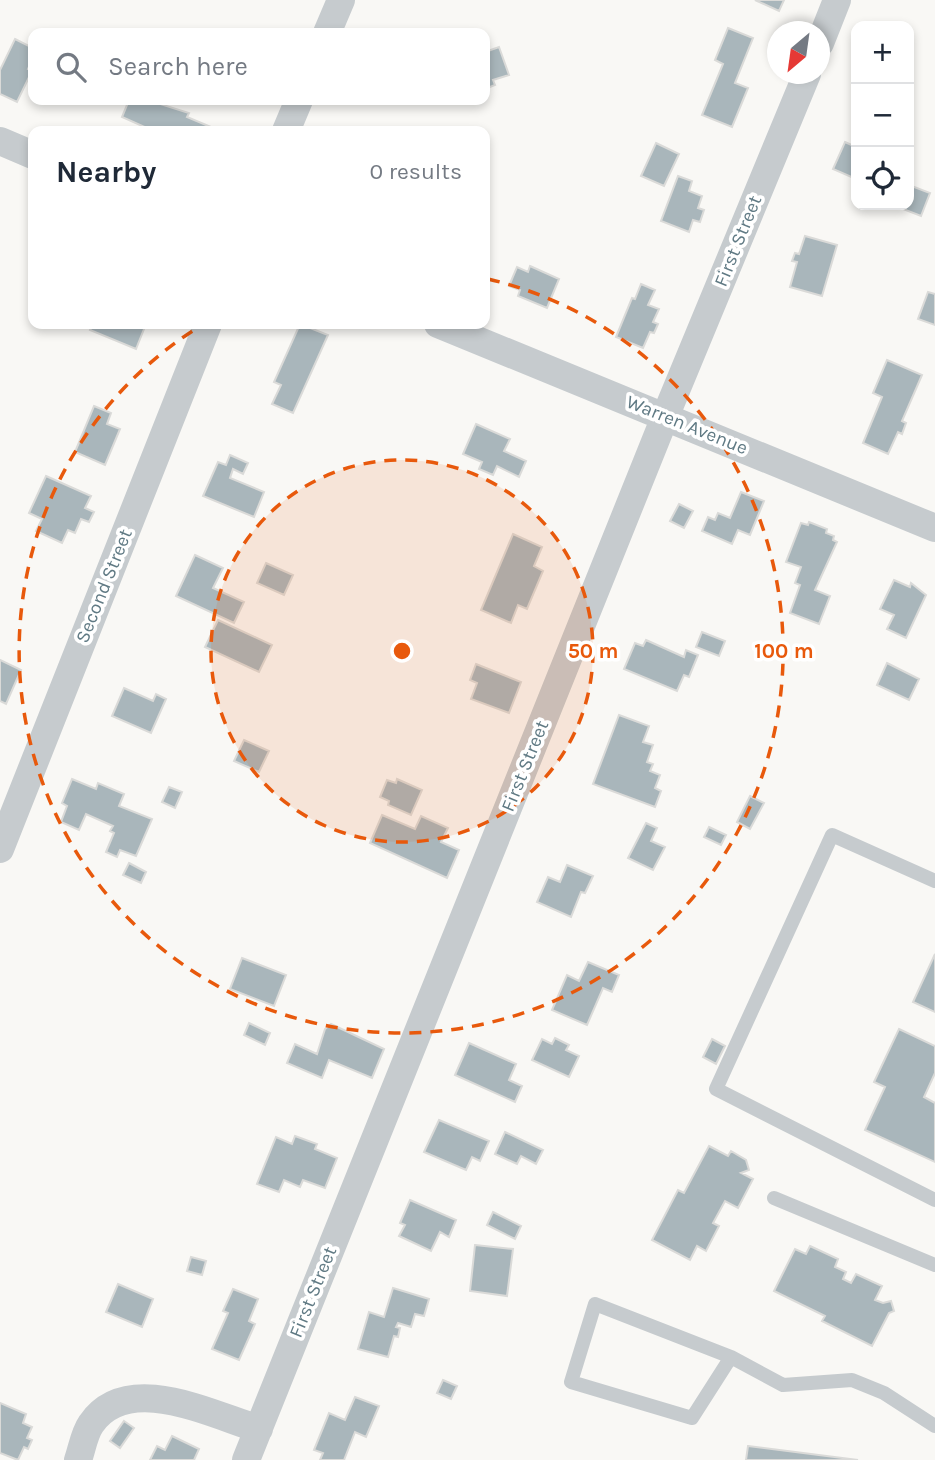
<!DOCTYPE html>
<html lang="en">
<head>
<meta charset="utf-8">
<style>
  body { margin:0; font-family:Karla,sans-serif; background:#f6f6f7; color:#1f2937 }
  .controls { position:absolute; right:21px; top:21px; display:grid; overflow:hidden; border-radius:14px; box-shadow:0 4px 10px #0003 }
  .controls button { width:63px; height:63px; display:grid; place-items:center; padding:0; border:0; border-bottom:2px solid #e0e1e3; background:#fff; color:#1f2937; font:35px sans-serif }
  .compass { position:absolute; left:767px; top:21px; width:63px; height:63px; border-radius:50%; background:#fff; box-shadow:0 4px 10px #0003; rotate:209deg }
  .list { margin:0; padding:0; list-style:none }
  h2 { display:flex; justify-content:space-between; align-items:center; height:91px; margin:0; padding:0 28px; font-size:30px }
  h2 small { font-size:23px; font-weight:400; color:#747a83 }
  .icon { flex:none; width:38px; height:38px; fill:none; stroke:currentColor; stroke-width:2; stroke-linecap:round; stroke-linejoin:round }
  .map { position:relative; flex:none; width:935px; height:1460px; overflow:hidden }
  .search { position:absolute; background:#fff; box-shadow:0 4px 10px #0003; left:28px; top:28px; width:462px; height:77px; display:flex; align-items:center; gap:18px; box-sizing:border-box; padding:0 24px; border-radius:14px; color:#747a83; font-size:26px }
  .panel { position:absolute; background:#fff; box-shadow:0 4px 10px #0003; left:28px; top:126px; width:462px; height:203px; border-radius:14px }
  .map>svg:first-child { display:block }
</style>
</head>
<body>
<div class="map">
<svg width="935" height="1460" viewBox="0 0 935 1460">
  <rect width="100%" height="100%" fill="#f9f8f5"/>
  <path fill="#a9b6bb" stroke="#dadad8" stroke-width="2" d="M755,0h29l-5,11z
    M728,28l25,10 -18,45 13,5 -16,39 -30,-12 21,-51 -8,-4z
    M15,39l18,9v10l-5,11 4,2 -15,31 -17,-8v-24z
    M499,47l10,28 -16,5 2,5 -10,4v-37z
    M129,100h33l-2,4 29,9 -2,4 31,13 -72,1 1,-3 -25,-11z
    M845,142l11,5v32l-23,-10z
    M656,143l23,11 -15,32 -23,-10z
    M678,176l14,5 -3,10 13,5 -4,12 6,2 -4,12 -7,-2 -4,12 -28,-11z
    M909,185l21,8 -9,23 -28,-11 -1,3 -9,-3h26z
    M805,236l32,9 -15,51 -32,-9 7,-25 -5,-1 3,-8 4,1z
    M530,266l29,13 -12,29 -29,-12 2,-6 -11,-4 8,-19 11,5z
    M641,284l14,6 -7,15 11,4 -6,13 5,2 -4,9 -4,-1 -7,16 -27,-11 16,-39 3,1z
    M928,292l7,2v31l-17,-6z
    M93,324h53l-10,25 -46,-19z
    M300,324l28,11 -35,78 -21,-9 9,-19 -7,-3z
    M887,360l35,15 -20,46 4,2 -4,11 -4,-2 -10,22 -25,-11 19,-46 -9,-4z
    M94,406l17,7 -4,11 13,5 -15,36 -30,-13z
    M476,424l34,15 -6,12 22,10 -7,16 -22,-11 -4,9 -14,-6 3,-7 -19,-8z
    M230,455l18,8 -5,11 -10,-5 -3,9 34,14 -10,25 -51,-21 15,-34 8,3z
    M46,476l45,20 -6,12 9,4 -5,10 -8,-3 -6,14 -7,-3 -6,13 -26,-12 6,-12 -13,-6z
    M741,492l23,9 -14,34 -12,-5 -6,14 -30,-13 6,-14 7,3 3,-7 12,5z
    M679,504l14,7 -9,17 -14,-7z
    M809,522l18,7 -1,4 8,3 -1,4 4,2 -22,48 15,6 -11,28 -29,-11 10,-28 -5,-2 6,-16 -15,-5 15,-39 7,2z
    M513,534l29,13 -8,19 9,5 -16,38 -9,-4 -7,18 -30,-13z
    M195,555l28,13 -10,20 31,14 -10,21 -58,-27z
    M266,563l27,12 -9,20 -27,-12z
    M894,580l16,7 1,-4 15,12 -20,43 -19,-9 7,-14 -14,-6z
    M218,620l54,25 -13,27 -54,-25z
    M702,632l23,9 -6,15 -23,-9z
    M646,640l38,17 2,-7 12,5 -9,22 -5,-2 -7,16 -53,-22 11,-26 8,3z
    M0,660l21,10 -15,34 -6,-3z
    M887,663l32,16 -10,21 -32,-15z
    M476,664l45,18 -12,31 -38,-14 6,-16 -7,-3z
    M124,688l29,13 3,-7 10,5 -15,34 -39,-17z
    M619,715l30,11 -6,16 10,3 -6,17 6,2 -3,7 10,4 -5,13 6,3 -6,16 -62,-23z
    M244,740l25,11 -10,21 -25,-11z
    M72,779l24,10 2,-6 26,11 -5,12 33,13 -16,37 -16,-6 -3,7 -11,-5 8,-19 -4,-2 3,-5 -27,-12 -7,16 -18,-8 6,-16 -5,-3z
    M397,779l25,11 -11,25 -23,-10 1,-4 -9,-4 7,-17 9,3z
    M169,787l13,5 -7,16 -13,-6z
    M750,796l14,7 -14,26 -13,-7z
    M382,815l33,14 6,-13 27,12 -7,14 18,8 -12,28 -77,-35z
    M646,823l11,5 -6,13 14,6 -12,23 -25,-12z
    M709,827l17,8 -5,10 -17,-8z
    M129,863l17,9 -5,11 -18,-8z
    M567,865l26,11 -8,17 -4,-1 -10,25 -34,-15 11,-25 12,5z
    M935,954v58l-22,-10z
    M242,958l44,17 -12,31 -44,-17z
    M588,962l31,13 -7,17 -9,-4 -16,37 -35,-15 15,-35 12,6z
    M249,1023l21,10 -5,12 -21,-10z
    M331,1024l53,25 -12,29 -43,-18 -7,18 -35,-15 8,-19 22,10 8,-25z
    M899,1029l36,17v27l-11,24 11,6v59l-70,-32 20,-43 -11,-5z
    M555,1038l14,7 -3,5 13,6 -10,21 -37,-17 10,-21 10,5z
    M712,1039l13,7 -9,18 -13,-7z
    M469,1043l47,21 -7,16 13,6 -7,16 -60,-27z
    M439,1120l50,21 -9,20 -8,-4 -6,13 -42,-18z
    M505,1132l38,18 -7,14 -15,-8 -4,8 -22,-10z
    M295,1136l22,8 -2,5 22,9 -12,30 -22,-8 -3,7 -16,-7 -5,12 -22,-8 19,-47 16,7z
    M709,1146l19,10 3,-5 15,9 3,10 -8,3 12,6 -15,29 -13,-7 -12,22 6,3 -13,25 -9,-5 -7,14 -38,-20 26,-50 6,3z
    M410,1200l46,20 -7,17 -9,-5 -9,19 -32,-15 6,-11 -5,-2z
    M493,1212l28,14 -6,13 -28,-14z
    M475,1245l38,4 -6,47 -37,-5z
    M810,1246l28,13 -3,8 11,5 -3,7 8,4 5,-9 26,12 -7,14 8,3 8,-2 3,10 -5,2 -17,33 -50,-25 3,-5 -51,-25 21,-42 11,5z
    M191,1257l15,4 -4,14 -15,-4z
    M118,1284l35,15 -11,28 -36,-15z
    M393,1288l36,11 -5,17 -9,-2 -4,13 -13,-4 -2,4 4,1 -2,9 -4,-1 -6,21 -30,-8 11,-37 15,5z
    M233,1289l25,10 -9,22 6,3 -16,36 -27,-11 16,-36 -5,-2z
    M443,1380l14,6 -6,13 -14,-6z
    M355,1397l24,9 -13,31 -11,-5 -11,28h-24l3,-7 -9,-3 15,-37 16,7z
    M0,1403l26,11 -3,9 9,4 -5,11 5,2 -4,9 -4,-2 -6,13 -18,-7z
    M124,1421l10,7 -14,20 -10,-7z
    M172,1436l27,13 -5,11h-44l7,-14 8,4z
    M748,1446l110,14h-112z"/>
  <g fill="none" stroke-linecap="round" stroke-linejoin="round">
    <path stroke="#c6cbce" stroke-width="14" d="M935,881l-103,-46 -116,254 219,111
      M774,1198l161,67
      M731,1357l-39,61 -121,-36 24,-78 136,53 52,28 69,-5 32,13 51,33"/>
    <path stroke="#c6cbce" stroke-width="28" d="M327,33l14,-33
      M820,43l17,-43
      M286,131l13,-31
      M0,141l33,14
      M438,324l497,204
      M0,849l208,-525
      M78,1460c4,-11 6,-26 13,-36 36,-53 119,-10 168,5
      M246,1460l419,-1043 142,-343"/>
  </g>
  <circle cx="402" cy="651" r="191" fill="#e8590c" fill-opacity=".12"/>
  <g fill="none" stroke="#e8590c" stroke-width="3.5" stroke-dasharray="12 9">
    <circle cx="402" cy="651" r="191"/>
    <path d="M488 279A382 382 0 1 1 202 325"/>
  </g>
  <g text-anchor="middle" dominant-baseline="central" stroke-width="7" stroke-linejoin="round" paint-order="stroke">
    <g font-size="19" fill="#607a84" stroke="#fff">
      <text transform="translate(738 241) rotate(-68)">First Street</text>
      <text transform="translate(687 425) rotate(22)">Warren Avenue</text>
      <text transform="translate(104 586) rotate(-68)">Second Street</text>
      <text transform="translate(525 766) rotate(-68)">First Street</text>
      <text transform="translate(313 1292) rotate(-68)">First Street</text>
    </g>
  </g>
  <circle cx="402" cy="651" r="10" fill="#e8590c" stroke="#fff" stroke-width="3.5"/>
  <g font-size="21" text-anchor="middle" font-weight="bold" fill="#e8590c" stroke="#fff" stroke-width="7" stroke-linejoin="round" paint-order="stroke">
    <text x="593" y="658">50 m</text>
    <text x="784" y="658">100 m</text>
  </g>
</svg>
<div class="controls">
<button>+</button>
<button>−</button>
<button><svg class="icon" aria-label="locate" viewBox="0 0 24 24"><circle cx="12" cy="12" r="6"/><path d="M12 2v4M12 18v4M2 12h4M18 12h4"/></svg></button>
</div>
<svg class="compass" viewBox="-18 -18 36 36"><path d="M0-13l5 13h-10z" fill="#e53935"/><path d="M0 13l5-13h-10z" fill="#747a83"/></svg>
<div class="search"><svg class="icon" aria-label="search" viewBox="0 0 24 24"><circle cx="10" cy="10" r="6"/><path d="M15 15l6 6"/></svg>Search here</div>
<section class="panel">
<h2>Nearby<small>0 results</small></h2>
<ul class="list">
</ul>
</section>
</div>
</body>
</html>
